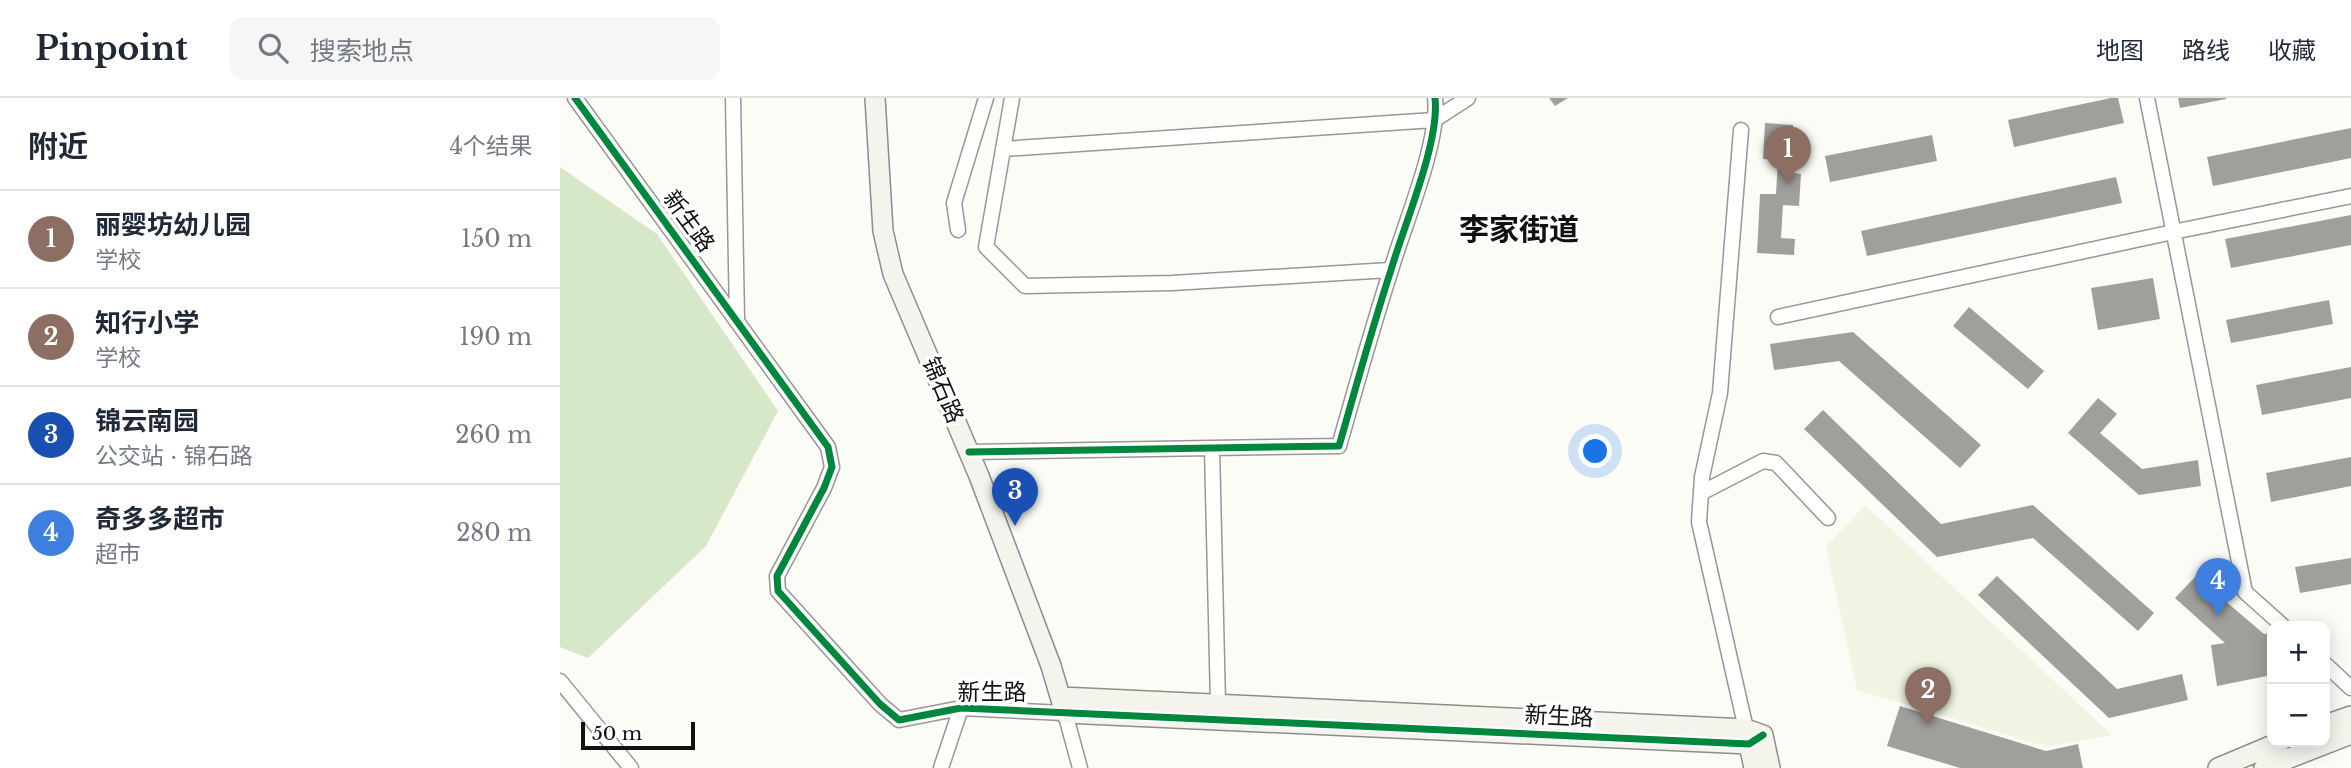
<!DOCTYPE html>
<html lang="zh">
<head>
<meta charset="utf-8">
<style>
  body { margin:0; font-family:"Libre Baskerville","Noto Sans SC",serif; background:#f6f6f7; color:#1f2937 }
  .controls { position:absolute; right:21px; bottom:21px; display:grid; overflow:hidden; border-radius:14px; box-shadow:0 4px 18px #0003 }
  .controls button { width:63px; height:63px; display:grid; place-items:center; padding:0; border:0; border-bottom:2px solid #e0e1e3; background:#fff; color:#1f2937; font:35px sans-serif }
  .scale { position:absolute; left:21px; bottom:18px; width:114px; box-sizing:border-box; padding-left:7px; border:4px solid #111; border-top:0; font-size:19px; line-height:24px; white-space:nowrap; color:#111; -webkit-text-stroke:5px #fff; paint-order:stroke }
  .you { position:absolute; left:1036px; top:354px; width:24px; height:24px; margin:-18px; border:5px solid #fff; border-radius:50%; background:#1a73e8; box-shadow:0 0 0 10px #1a73e833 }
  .badge { display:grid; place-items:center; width:46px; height:46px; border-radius:50%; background:#0b8043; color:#fff; font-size:23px; font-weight:700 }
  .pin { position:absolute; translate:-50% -58px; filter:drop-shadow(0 2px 4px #0008) }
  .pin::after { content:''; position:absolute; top:37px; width:24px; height:21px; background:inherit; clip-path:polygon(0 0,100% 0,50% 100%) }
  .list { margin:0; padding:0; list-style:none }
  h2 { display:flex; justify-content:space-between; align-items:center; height:91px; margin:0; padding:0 28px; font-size:30px }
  h2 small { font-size:23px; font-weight:400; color:#747a83 }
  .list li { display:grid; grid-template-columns:46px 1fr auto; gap:21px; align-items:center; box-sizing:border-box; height:98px; padding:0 28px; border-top:2px solid #e0e1e3 }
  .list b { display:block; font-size:26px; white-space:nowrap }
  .list p { margin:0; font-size:23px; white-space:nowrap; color:#747a83 }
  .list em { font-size:23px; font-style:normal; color:#747a83 }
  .icon { flex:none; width:38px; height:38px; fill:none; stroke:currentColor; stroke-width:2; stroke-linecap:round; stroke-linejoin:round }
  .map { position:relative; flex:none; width:1791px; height:670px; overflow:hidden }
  header { display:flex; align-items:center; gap:42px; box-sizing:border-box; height:98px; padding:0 35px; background:#fff; border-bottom:2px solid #e0e1e3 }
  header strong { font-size:33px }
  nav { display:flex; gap:38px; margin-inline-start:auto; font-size:24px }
  .search { width:490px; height:63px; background:#f6f6f7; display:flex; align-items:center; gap:18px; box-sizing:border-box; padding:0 24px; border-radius:14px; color:#747a83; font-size:26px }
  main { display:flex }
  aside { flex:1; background:#fff }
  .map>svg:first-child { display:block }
</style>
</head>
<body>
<header>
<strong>Pinpoint</strong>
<div class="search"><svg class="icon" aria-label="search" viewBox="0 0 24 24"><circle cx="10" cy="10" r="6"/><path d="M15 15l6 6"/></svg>搜索地点</div>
<nav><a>地图</a><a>路线</a><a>收藏</a></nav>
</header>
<main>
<aside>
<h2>附近<small>4个结果</small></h2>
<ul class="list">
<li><span class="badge" style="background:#8d6e63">1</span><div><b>丽婴坊幼儿园</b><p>学校</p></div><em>150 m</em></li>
<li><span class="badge" style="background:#8d6e63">2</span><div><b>知行小学</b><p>学校</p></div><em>190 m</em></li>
<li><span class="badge" style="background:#1a4fb4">3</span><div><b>锦云南园</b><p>公交站 · 锦石路</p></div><em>260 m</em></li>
<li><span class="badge" style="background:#3f7fe0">4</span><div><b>奇多多超市</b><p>超市</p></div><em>280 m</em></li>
</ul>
</aside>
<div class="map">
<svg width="1791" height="670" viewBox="0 0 1791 670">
  <rect width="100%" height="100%" fill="#fcfcf7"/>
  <path fill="#d6e8c7" d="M0,69l97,67 121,177 -72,135 -118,112 -28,-11z"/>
  <path fill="#eff5e2" d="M1305,407l247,230 -65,12 -190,-57 -31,-143z"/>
  <path fill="#a09f9c" d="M989,0h19l-13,8z
    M1551,0h7l6,25 -110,24 -6,-27z
    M1618,0h48v1l-46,9z
    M1205,25l28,2 -2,48 10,1 -2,32 -16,-1 -2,33 14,1 -1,16 -37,-2 3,-59h16l2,-34 -15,-1z
    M1791,30v30l-138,28 -6,-29z
    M1372,37l5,26 -107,21 -5,-26z
    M1556,79l6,26 -255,53 -6,-25z
    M1791,117v30l-120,23 -6,-29z
    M1593,180l7,41 -62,11 -7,-42z
    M1769,202l4,24 -102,19 -5,-23z
    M1409,209l75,64 -16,18 -75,-63z
    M1293,234l128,113 -21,23 -121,-107 -65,9 -4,-26z
    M1791,269v31l-89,17 -6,-30z
    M1538,300l19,16 -17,19 42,36 56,-9 3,26 -62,9 -71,-62z
    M1263,312l118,114 92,-19 121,108 -16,18 -105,-93 -96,19 -133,-128z
    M1791,359v29l-80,16 -5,-29z
    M1791,460v26l-51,9 -5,-26z
    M1437,478l120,113 65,-15 6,26 -79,18 -131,-123z
    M1636,478l68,58 8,-1v42l-55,11 -6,-41 14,-2 -50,-45z
    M1340,608l146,45 32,-7 5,24h-123l-73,-22z"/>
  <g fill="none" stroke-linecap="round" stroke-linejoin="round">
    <defs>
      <path id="street" d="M15,0l253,349 4,20 -8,21 -47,88 1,15 102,113 19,16 62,-12 104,5 15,55
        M173,0l4,222
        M452,0l-26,149 39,39 147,-3 218,-13
        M1587,0l98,494 38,34
        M1181,32l-21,263 -18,84 -3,45 47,207
        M443,51l431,-29 34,-22
        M398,132l-4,-27 32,-105
        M1218,219l395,-85 178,-36
        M652,350l6,256
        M409,354l370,-6c17,-59 33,-118 52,-176 13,-45 49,-128 44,-172
        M1141,395l62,-32 13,2 52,55
        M1765,566l26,24
        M0,583l71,87
        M381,670l20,-60"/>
      <path id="secondary" d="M315,0l8,133 10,43 86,202 72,190 14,47 684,31 14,-9
        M501,599l685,32 17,6
        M1765,627l26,-9
        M1186,633l8,37
        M1203,637l7,33
        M1658,670l62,-26
        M1704,670l87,-34"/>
    </defs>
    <use href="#street" stroke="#979795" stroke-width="17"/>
    <use href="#secondary" stroke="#8d8d8b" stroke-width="22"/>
    <use href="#street" stroke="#fffffe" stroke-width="14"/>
    <use href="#secondary" stroke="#f5f4ec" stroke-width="19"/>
    <defs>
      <path id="cycleway" d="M15,0l253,349 4,20 -8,21 -47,88 1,15 102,113 19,16 62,-12 788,36 14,-9
        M409,354l370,-6c17,-59 33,-118 52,-176 13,-45 49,-128 44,-172"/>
    </defs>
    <use href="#cycleway" stroke="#fff" stroke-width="11"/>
    <use href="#cycleway" stroke="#00873e" stroke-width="7"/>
  </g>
  <g text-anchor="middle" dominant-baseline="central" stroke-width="7" stroke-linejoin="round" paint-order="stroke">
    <g font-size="23" fill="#111" stroke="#fff">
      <text transform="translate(129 123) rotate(54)">新生路</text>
      <text transform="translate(383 292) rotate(67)">锦石路</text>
      <text x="432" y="594">新生路</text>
      <text transform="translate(999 618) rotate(3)">新生路</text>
    </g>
    <g font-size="30" font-weight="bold" fill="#111" stroke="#fff">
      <text x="959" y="131">李家街道</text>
    </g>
  </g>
</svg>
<div class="controls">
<button>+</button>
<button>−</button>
</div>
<div class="scale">50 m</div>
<div class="you"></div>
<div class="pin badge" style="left:1228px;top:86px;background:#8d6e63">1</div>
<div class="pin badge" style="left:1368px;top:627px;background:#8d6e63">2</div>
<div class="pin badge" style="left:455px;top:428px;background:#1a4fb4">3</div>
<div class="pin badge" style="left:1658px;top:518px;background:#3f7fe0">4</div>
</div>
</main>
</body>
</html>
